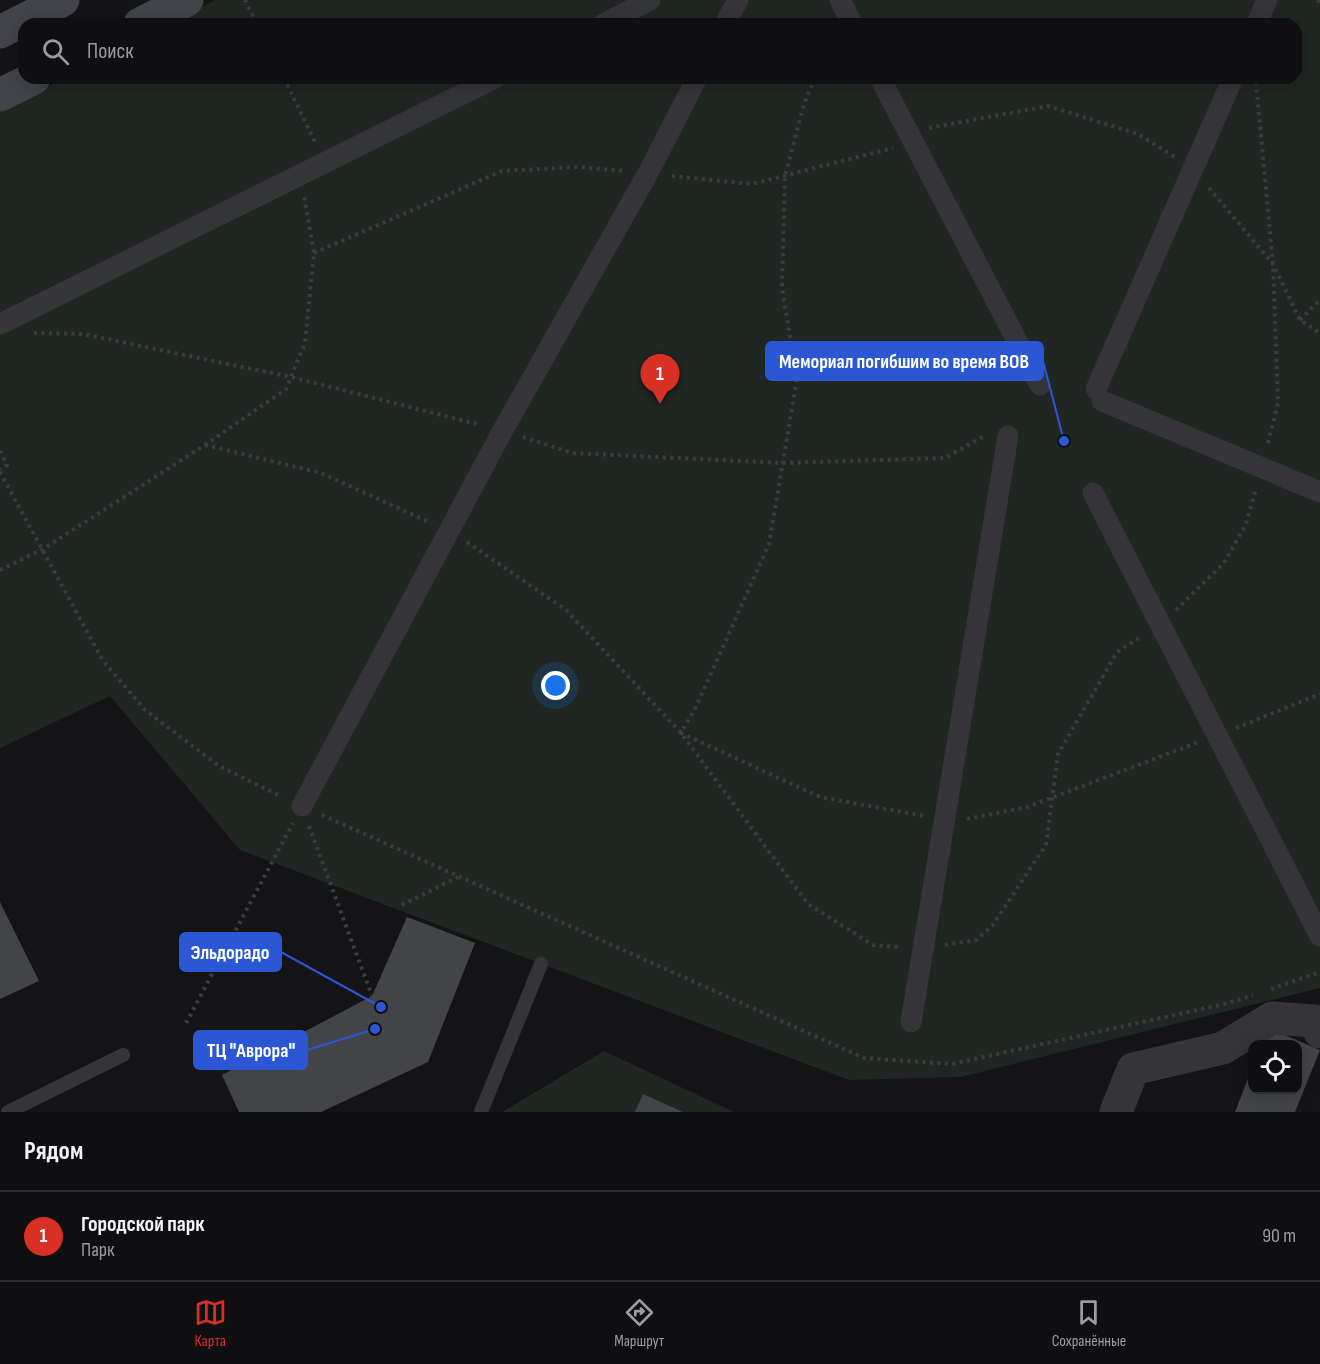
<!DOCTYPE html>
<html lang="ru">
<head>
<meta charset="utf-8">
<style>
  body { margin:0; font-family:"Sofia Sans Condensed",sans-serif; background:#1d1c1e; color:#f1f3f6 }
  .controls { position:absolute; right:18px; bottom:18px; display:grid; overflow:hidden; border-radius:12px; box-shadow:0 3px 15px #0003 }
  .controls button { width:54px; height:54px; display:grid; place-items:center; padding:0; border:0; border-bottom:2px solid #2f2e30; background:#0f0e10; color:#f1f3f6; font:30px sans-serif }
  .you { position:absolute; left:556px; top:686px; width:21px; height:21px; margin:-15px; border:4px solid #fff; border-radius:50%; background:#1a73e8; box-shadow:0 0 0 9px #1a73e833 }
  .badge { display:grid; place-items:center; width:39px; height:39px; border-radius:50%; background:#d93025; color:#fff; font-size:20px; font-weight:700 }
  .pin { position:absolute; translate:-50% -50px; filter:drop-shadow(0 2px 3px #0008) }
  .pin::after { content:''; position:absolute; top:32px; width:21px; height:18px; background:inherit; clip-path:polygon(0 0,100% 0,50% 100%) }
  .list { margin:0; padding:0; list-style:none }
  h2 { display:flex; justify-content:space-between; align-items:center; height:78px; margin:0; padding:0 24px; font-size:26px }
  h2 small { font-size:20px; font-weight:400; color:#9b9c9f }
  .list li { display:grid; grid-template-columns:39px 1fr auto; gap:18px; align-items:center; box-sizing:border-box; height:90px; padding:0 24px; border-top:2px solid #2f2e30 }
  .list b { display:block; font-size:22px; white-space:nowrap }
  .list p { margin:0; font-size:20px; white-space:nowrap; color:#9b9c9f }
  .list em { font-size:20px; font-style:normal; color:#9b9c9f }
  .icon { flex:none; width:33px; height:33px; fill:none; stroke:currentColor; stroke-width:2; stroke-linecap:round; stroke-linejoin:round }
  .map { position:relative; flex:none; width:1320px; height:1112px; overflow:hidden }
  .search { position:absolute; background:#0f0e10; box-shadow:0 3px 15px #0003; left:18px; right:18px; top:18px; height:66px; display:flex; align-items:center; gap:15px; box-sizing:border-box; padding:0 21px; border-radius:18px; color:#9b9c9f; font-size:22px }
  .sheet { height:168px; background:#0f0e10 }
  nav { display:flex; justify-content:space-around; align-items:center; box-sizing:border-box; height:84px; border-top:2px solid #2f2e30; background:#0f0e10; font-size:16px; color:#9b9c9f }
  nav a { display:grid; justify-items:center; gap:3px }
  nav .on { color:#d93025 }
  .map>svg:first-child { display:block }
</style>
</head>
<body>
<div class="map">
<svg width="1320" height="1112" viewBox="0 0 1320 1112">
  <rect width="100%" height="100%" fill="#141315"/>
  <path fill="#202621" d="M215,0h1105v988l-359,89 -112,3 -609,-230 -130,-154 -110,52v-637l64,-33h1232v-54h-1127z
    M604,1051l130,61h-232z"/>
  <path fill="#434447" d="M0,902l39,79 -39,18z
    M407,917l68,26 -47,119 -107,50h-82l-17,-37 150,-79z
    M1268,1028l52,22 -25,62h-60l17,-44v22h46v-46h-36z
    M643,1094l40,18h-48z"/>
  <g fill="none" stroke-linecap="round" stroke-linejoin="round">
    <path stroke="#3b3c40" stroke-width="4" stroke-dasharray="3 4.5" stroke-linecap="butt" d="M245,0l12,24
      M1318,0l2,5
      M284,78l32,66
      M815,78l-11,26 -19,72 -3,112 15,91 -28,165 -74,165 -14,24 139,64 104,19
      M1256,82l17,182 5,139 -11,44
      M929,128l119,-22 90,28 37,23
      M672,176l80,8 141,-36
      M1209,188l64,76 27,56 20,13
      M314,253l188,-82 76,-4 47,4
      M1300,320l20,-20
      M34,333l49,1 208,43 190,48
      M523,437l49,16 211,10 162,-5 41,-23
      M205,445l116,28 110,50
      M0,451l7,14 -7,4
      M0,472l103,189 42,49 74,56 63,31
      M467,542l99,68 115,123 127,171 65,41 29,2
      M0,570l43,-21 162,-104 81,-56 19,-46 9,-90 -10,-57
      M1176,610l48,-47 22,-39 10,-35
      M1236,728l84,-34
      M322,815l542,243 88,6 277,-61 24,-8
      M967,819l60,-12 172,-65
      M309,826l63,170
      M402,905l56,-28
      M945,945l31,-5 16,-14 54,-81 12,-91 59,-102 25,-16
      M1271,989l49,-17
      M186,1023l107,-200"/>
    <path stroke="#353539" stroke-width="14" d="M8,1112l115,-57
      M481,1112l60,-148"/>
    <path stroke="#353539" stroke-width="21" d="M840,0l12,24
      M603,24l47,-24
      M725,24l13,-24
      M1257,24l10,-24
      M880,78l160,307
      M0,324l495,-246
      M1096,389l137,-311
      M1102,401l218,91
      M1093,493l227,443
      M302,806l201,-376 145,-257 49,-95
      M911,1022l97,-586"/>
    <path stroke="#353539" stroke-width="33" d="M1116,1112l17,-43 90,-21 49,-30 42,3 6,11"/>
    <path stroke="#434449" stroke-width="33" d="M140,24l47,-24
      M0,32l63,-32
      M0,95l34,-17"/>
  </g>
  <path fill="none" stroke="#2b57d4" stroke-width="2" d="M1064 441L1043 361M381 1007L281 952M375 1029L307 1050"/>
  <g fill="#2b57d4" stroke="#0f0e10" stroke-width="2">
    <circle cx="1064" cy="441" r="6"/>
    <circle cx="381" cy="1007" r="6"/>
    <circle cx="375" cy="1029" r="6"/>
  </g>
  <g fill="#2b57d4" stroke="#2b57d4" stroke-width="2">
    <rect x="766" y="342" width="277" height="38" rx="6"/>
    <rect x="180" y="933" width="101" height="38" rx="6"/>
    <rect x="194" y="1031" width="113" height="38" rx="6"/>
  </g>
  <g font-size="20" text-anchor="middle" font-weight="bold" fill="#fff">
    <text x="904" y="368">Мемориал погибшим во время ВОВ</text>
    <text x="230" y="959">Эльдорадо</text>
    <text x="251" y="1057">ТЦ "Аврора"</text>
  </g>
</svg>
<div class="controls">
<button><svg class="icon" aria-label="locate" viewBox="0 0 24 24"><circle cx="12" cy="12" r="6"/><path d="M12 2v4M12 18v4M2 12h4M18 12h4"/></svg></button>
</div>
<div class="you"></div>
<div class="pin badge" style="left:660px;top:404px">1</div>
<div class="search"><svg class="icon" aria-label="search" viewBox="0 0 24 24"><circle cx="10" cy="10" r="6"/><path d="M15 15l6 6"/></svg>Поиск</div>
</div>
<section class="sheet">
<h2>Рядом<small></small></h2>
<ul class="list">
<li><span class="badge">1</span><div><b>Городской парк</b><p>Парк</p></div><em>90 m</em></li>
</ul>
</section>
<nav>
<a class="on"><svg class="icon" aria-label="map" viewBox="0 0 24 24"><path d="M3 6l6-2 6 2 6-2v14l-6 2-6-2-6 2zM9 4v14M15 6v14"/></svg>Карта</a>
<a><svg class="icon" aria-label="directions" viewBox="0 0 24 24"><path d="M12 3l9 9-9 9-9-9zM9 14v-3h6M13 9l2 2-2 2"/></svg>Маршрут</a>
<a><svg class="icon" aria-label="saved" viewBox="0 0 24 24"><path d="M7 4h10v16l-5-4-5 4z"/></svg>Сохранённые</a>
</nav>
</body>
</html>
